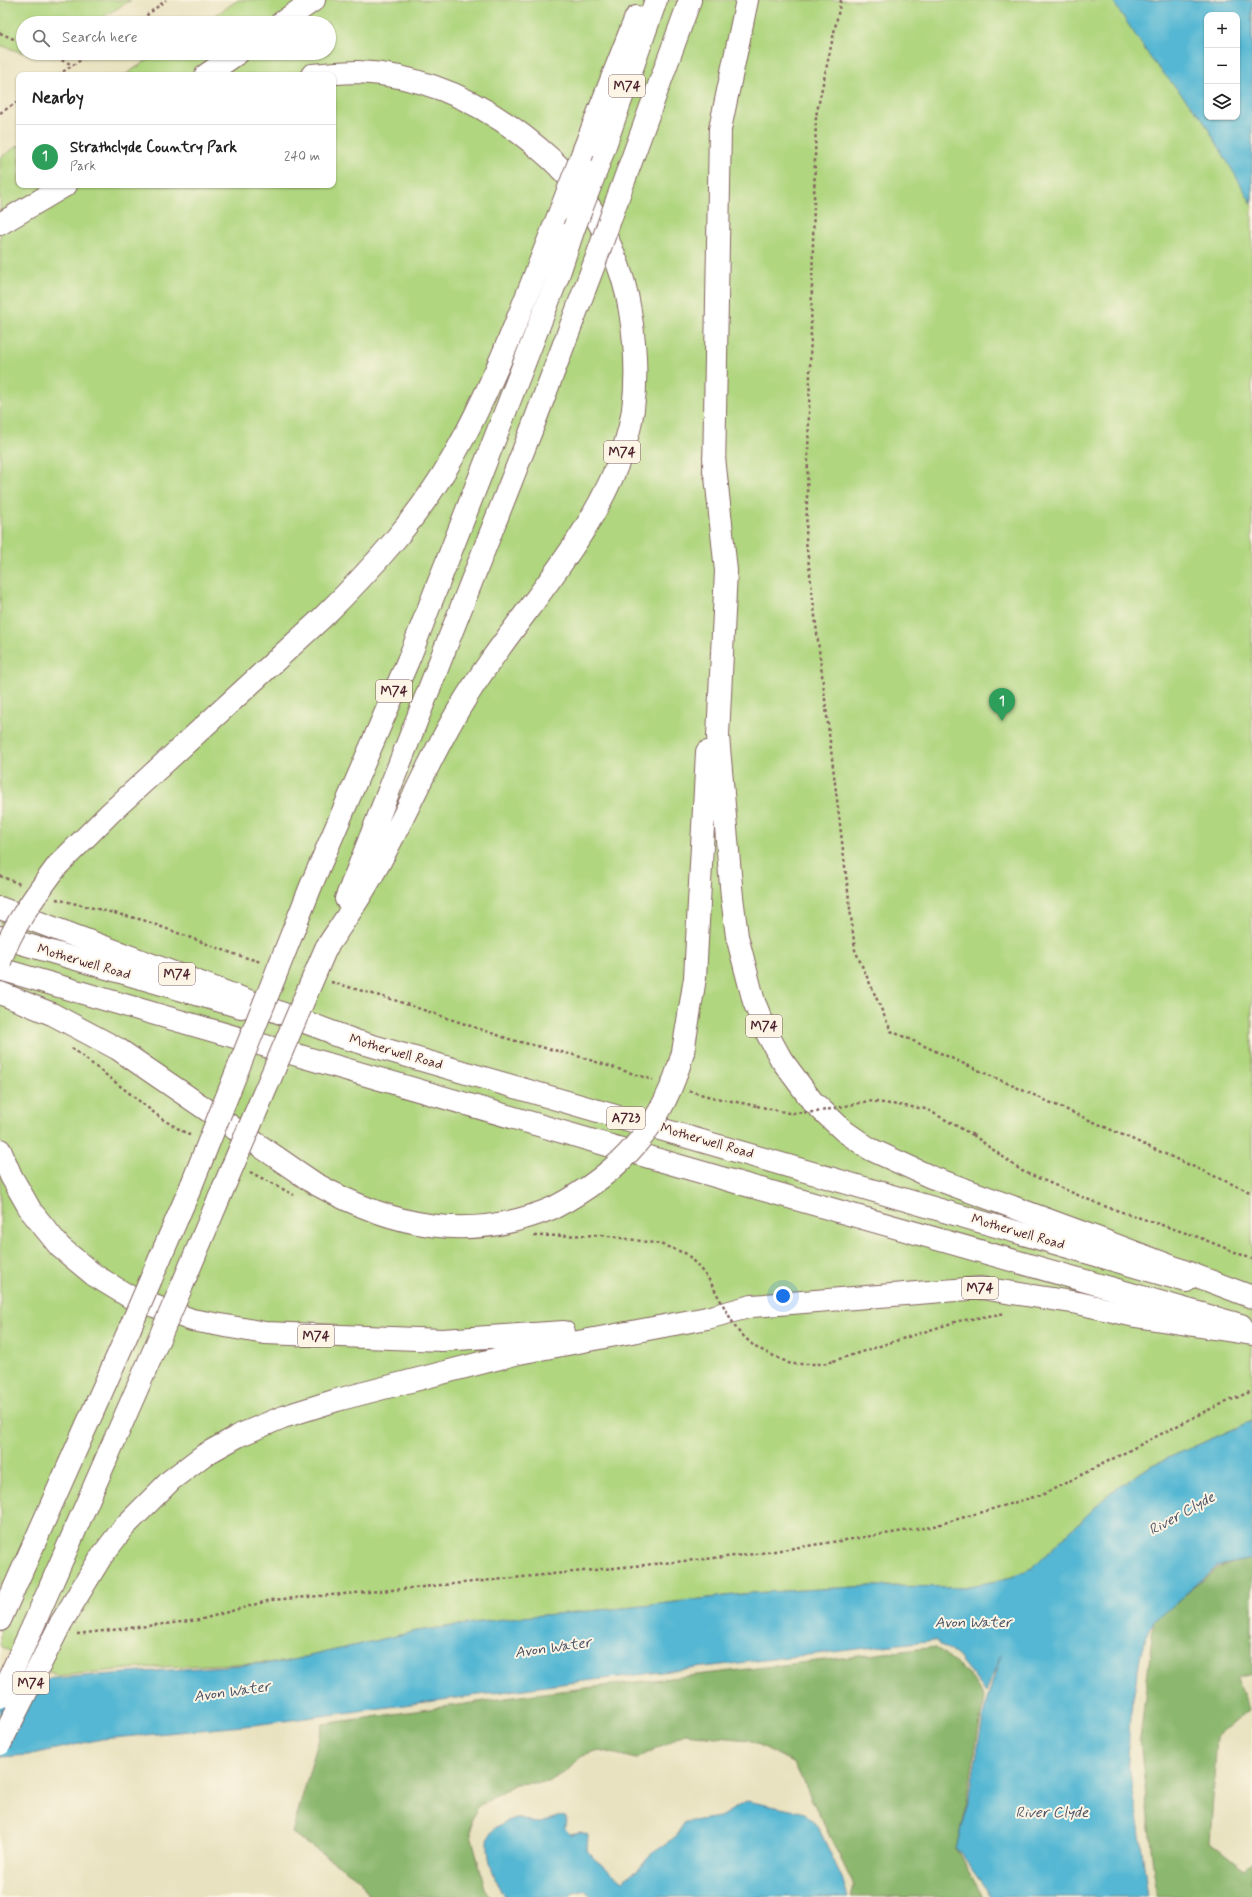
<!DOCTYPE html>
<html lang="en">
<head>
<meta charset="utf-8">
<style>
  body { margin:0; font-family:Mynerve,sans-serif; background:#f2f2f2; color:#222 }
  .controls { position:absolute; right:12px; top:12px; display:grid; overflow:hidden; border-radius:8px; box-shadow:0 1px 3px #0004 }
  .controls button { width:36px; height:36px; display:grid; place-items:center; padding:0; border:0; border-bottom:1px solid #e0e0e0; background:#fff; color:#222; font:20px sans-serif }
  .you { position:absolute; left:783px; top:1296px; width:14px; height:14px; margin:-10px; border:3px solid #fff; border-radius:50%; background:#1a73e8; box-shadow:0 0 0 6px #1a73e833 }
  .badge { display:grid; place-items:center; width:26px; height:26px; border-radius:50%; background:#1a73e8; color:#fff; font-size:13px; font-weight:700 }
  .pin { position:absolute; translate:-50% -33px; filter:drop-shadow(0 1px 2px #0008) }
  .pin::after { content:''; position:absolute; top:21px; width:14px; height:12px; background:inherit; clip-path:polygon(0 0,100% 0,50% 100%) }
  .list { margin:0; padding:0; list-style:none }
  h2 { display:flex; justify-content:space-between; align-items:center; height:52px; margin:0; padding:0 16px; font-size:17px }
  h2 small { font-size:13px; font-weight:400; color:#767676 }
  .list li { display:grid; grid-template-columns:26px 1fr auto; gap:12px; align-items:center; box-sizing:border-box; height:64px; padding:0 16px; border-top:1px solid #e0e0e0 }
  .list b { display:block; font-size:15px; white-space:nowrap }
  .list p { margin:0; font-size:13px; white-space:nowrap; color:#767676 }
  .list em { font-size:13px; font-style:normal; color:#767676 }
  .icon { flex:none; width:22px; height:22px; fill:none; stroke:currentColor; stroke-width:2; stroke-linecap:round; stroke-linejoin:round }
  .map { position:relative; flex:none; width:1252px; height:1897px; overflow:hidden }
  .search { position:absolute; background:#fff; box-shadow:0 1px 3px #0004; left:16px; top:16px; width:320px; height:44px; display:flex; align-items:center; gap:10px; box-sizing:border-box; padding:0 14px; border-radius:22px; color:#767676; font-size:15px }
  .panel { position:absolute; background:#fff; box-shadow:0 1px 3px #0004; left:16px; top:72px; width:320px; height:116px; border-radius:8px }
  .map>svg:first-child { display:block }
</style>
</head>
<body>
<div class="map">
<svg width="1252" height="1897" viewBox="0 0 1252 1897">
  <rect width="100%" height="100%" fill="#fcf5e5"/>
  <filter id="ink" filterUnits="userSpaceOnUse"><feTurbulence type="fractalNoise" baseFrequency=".025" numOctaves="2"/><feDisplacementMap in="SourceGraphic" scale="8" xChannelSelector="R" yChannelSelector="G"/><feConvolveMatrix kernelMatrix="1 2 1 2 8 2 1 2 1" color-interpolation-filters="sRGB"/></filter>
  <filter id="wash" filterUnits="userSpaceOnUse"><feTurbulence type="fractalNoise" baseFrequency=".012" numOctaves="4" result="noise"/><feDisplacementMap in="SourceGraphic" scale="16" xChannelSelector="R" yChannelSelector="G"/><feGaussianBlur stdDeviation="0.9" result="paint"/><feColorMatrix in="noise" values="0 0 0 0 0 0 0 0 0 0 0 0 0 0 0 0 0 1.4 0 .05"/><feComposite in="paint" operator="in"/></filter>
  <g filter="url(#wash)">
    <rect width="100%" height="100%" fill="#e9e2c0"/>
    <path fill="#b0d67f" stroke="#7d7a55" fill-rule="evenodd" d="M0,0h131l-38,23h-70v30l-23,-8z
      M238,0h1014v1421l-100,44 -41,27 -79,76 -31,12 -36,7 -93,-1 -121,7 -117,14 -124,11 -93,13 -133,31 -149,6 -77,8 -58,-30v-1488l19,-13v40h314v-110h-208l33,-22h171v-30h-125zM1207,15h30v102h-30z"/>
    <path fill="#8cb76e" stroke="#6b6b4c" d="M1252,1557v116l-15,4 12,32 -32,27 -7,106 34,27 8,-6v34h-94l-5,-30 -13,-128 14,-119 64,-52z
      M936,1647l32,26 16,24 -17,104 -11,48 27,48h-132l3,-11 -60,-123 -44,-23 -66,-6 -48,25 -36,-9 -18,5 -15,16 -19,11 -33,2 -37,23 -7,12v15l14,54 6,9h-121l-11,-18 -67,-46 31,-109 212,-30z"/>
    <path fill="#54b7d3" stroke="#4f6b7f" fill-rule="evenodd" d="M1112,0h140v204l-50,-86 -50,-58zM1207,15h30v102h-30z
      M1252,1421v138l-34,7 -64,55 -12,27 -12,68 -2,45 11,66 9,70h-156l-36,-49 14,-54 15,-88 16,-52 -15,38 -29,-36 -22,-16 -359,42 -322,43 -152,14 -74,16 -28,2v-75l284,-20 133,-31 93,-13 124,-11 117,-14 121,-7 93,1 36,-7 31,-12 79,-76 41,-27z
      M747,1801l58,12 13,14 24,51 6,19h-257l-6,-7 -13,4 -2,3h-66c-9,-16 -17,-36 -16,-55 0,-13 18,-22 29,-24 6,-1 13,5 20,5 10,1 18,-9 29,-6l-1,12 5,5 11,-2 7,3 -1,14 5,8 30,24 16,-11 16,-19 20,-13 11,-16 35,-5z"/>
  </g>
  <g filter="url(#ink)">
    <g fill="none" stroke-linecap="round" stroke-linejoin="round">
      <defs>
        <path id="primary" d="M0,937l241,70
          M0,969l725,210 516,146
          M335,1035l851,246"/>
        <path id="highway" d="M281,23l33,-23
          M206,75l32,-22
          M312,75c15,-1 31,-3 46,-3 74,3 139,38 193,87 39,36 71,99 79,152 7,43 9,91 -5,133 -33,101 -113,175 -166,265 -32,53 -55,112 -86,165 -14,26 -31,50 -47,74
          M583,152l53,-135
          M596,171l60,-171
          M617,200l73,-200
          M0,224l66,-39
          M714,457l12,114 -8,165 14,161 5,39 17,66 14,33 13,24 31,42 32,30 26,18 61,28 166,61 155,59
          M714,472l6,-343 27,-129
          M58,865l52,-52 212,-195c49,-48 96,-100 130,-159 45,-79 75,-166 109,-250
          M313,881l97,-225 147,-377 17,-51
          M346,899l185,-468 64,-169
          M0,908l353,132
          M0,993l52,21 66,35 196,134c79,44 155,61 241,24
          M683,1052l12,-74 12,-226
          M0,1150l11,26 20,35 29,36 34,28 36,22 62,23 73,13 177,7 122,-8
          M151,1279l41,-95
          M181,1288l38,-90
          M0,1620l130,-292
          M61,1623l40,-66 23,-30 47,-47 33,-25 36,-20 43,-18 54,-17 182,-47 188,-35 45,-12 229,-18 97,15 57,13 117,18
          M33,1626l125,-285"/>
      </defs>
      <use href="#primary" stroke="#82635f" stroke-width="24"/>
      <use href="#highway" stroke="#82635f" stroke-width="24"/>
      <path stroke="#82635f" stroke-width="2.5" stroke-dasharray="3 3" stroke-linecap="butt" d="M841,0l-25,116 -10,425 49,409 36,81 361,162
        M137,23l29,-23
        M0,33l23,10
        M45,53l28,12 19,-12
        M58,75l15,-10
        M0,113l19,-12
        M0,876l20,8
        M56,899l87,21 91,34 27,8
        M331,982l63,18 118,40 62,15 79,25
        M72,1048l90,71 29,17
        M689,1091l22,6 46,9
        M973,1135l49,36 79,34 97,32 54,22
        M250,1172l44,23
        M534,1236l68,-1
        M833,1361l125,-40 48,-8
        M77,1634l122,-14 72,-20 121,-10 363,-36 175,-27 114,-33 162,-83 46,-20"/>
      <use href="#primary" stroke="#fff" stroke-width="22"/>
      <use href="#highway" stroke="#fff" stroke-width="22"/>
      <defs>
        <path id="highway-bridge" d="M561,209l22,-57
          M574,228l22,-57
          M595,262l22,-62
          M0,962c12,-36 35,-66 58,-97
          M192,1184l121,-303
          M219,1198l107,-250
          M555,1207c65,-34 109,-82 128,-155
          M130,1328l21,-49
          M158,1341l23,-53
          M0,1697l33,-71
          M0,1744l61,-121"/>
      </defs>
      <use href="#highway-bridge" stroke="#82635f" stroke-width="24" stroke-linecap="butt"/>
      <path stroke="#82635f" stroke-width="2.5" stroke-dasharray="3 3" stroke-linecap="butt" d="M757,1106l32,7 27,-1 53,-11 57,8 47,26
        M602,1235l58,9 27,10 21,24 29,52 18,17 36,17h32l10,-3"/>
      <use href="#highway-bridge" stroke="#fff" stroke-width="22"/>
    </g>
  </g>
  <g text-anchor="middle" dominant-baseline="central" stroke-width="4" stroke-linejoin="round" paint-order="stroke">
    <g fill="#fcf5e5" stroke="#7f5f63" stroke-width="1">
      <rect x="609" y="75" width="36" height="22" rx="3"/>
      <rect x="604" y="441" width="36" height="22" rx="3"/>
      <rect x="376" y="680" width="36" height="22" rx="3"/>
      <rect x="159" y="963" width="36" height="22" rx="3"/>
      <rect x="746" y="1015" width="36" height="22" rx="3"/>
      <rect x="607" y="1107" width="38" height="22" rx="3"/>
      <rect x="962" y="1277" width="36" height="22" rx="3"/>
      <rect x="298" y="1325" width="36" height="22" rx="3"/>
      <rect x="13" y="1672" width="36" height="22" rx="3"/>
    </g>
    <g font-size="13" font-weight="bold" fill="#4a1f2b">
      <text x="627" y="86">M74</text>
      <text x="622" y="452">M74</text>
      <text x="394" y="691">M74</text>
      <text x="177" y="974">M74</text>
      <text x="764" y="1026">M74</text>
      <text x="626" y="1118">A723</text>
      <text x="980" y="1288">M74</text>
      <text x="316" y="1336">M74</text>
      <text x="31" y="1683">M74</text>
    </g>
    <g font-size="14" fill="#4a1f2b" stroke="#fcf5e5">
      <text transform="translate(84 962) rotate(16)">Motherwell Road</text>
      <text transform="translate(396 1052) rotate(16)">Motherwell Road</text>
      <text transform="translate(707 1141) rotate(16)">Motherwell Road</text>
      <text transform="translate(1018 1232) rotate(16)">Motherwell Road</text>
    </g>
    <g font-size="15" font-style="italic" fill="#4e5466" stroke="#fcf5e5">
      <text transform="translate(1182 1514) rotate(-29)">River Clyde</text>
      <text x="973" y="1623">Avon Water</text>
      <text transform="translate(553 1648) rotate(-8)">Avon Water</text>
      <text transform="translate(232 1692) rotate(-8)">Avon Water</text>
      <text x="1052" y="1813">River Clyde</text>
    </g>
  </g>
</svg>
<div class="controls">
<button>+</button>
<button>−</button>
<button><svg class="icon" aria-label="layers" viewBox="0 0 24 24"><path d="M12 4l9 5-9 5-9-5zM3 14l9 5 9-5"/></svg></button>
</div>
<div class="you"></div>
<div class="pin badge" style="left:1002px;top:721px;background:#2e9e5b">1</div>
<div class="search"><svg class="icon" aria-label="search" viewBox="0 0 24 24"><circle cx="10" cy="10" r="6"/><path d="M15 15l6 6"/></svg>Search here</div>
<section class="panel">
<h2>Nearby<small></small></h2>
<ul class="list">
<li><span class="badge" style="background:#2e9e5b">1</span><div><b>Strathclyde Country Park</b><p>Park</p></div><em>240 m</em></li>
</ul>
</section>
</div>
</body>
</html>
